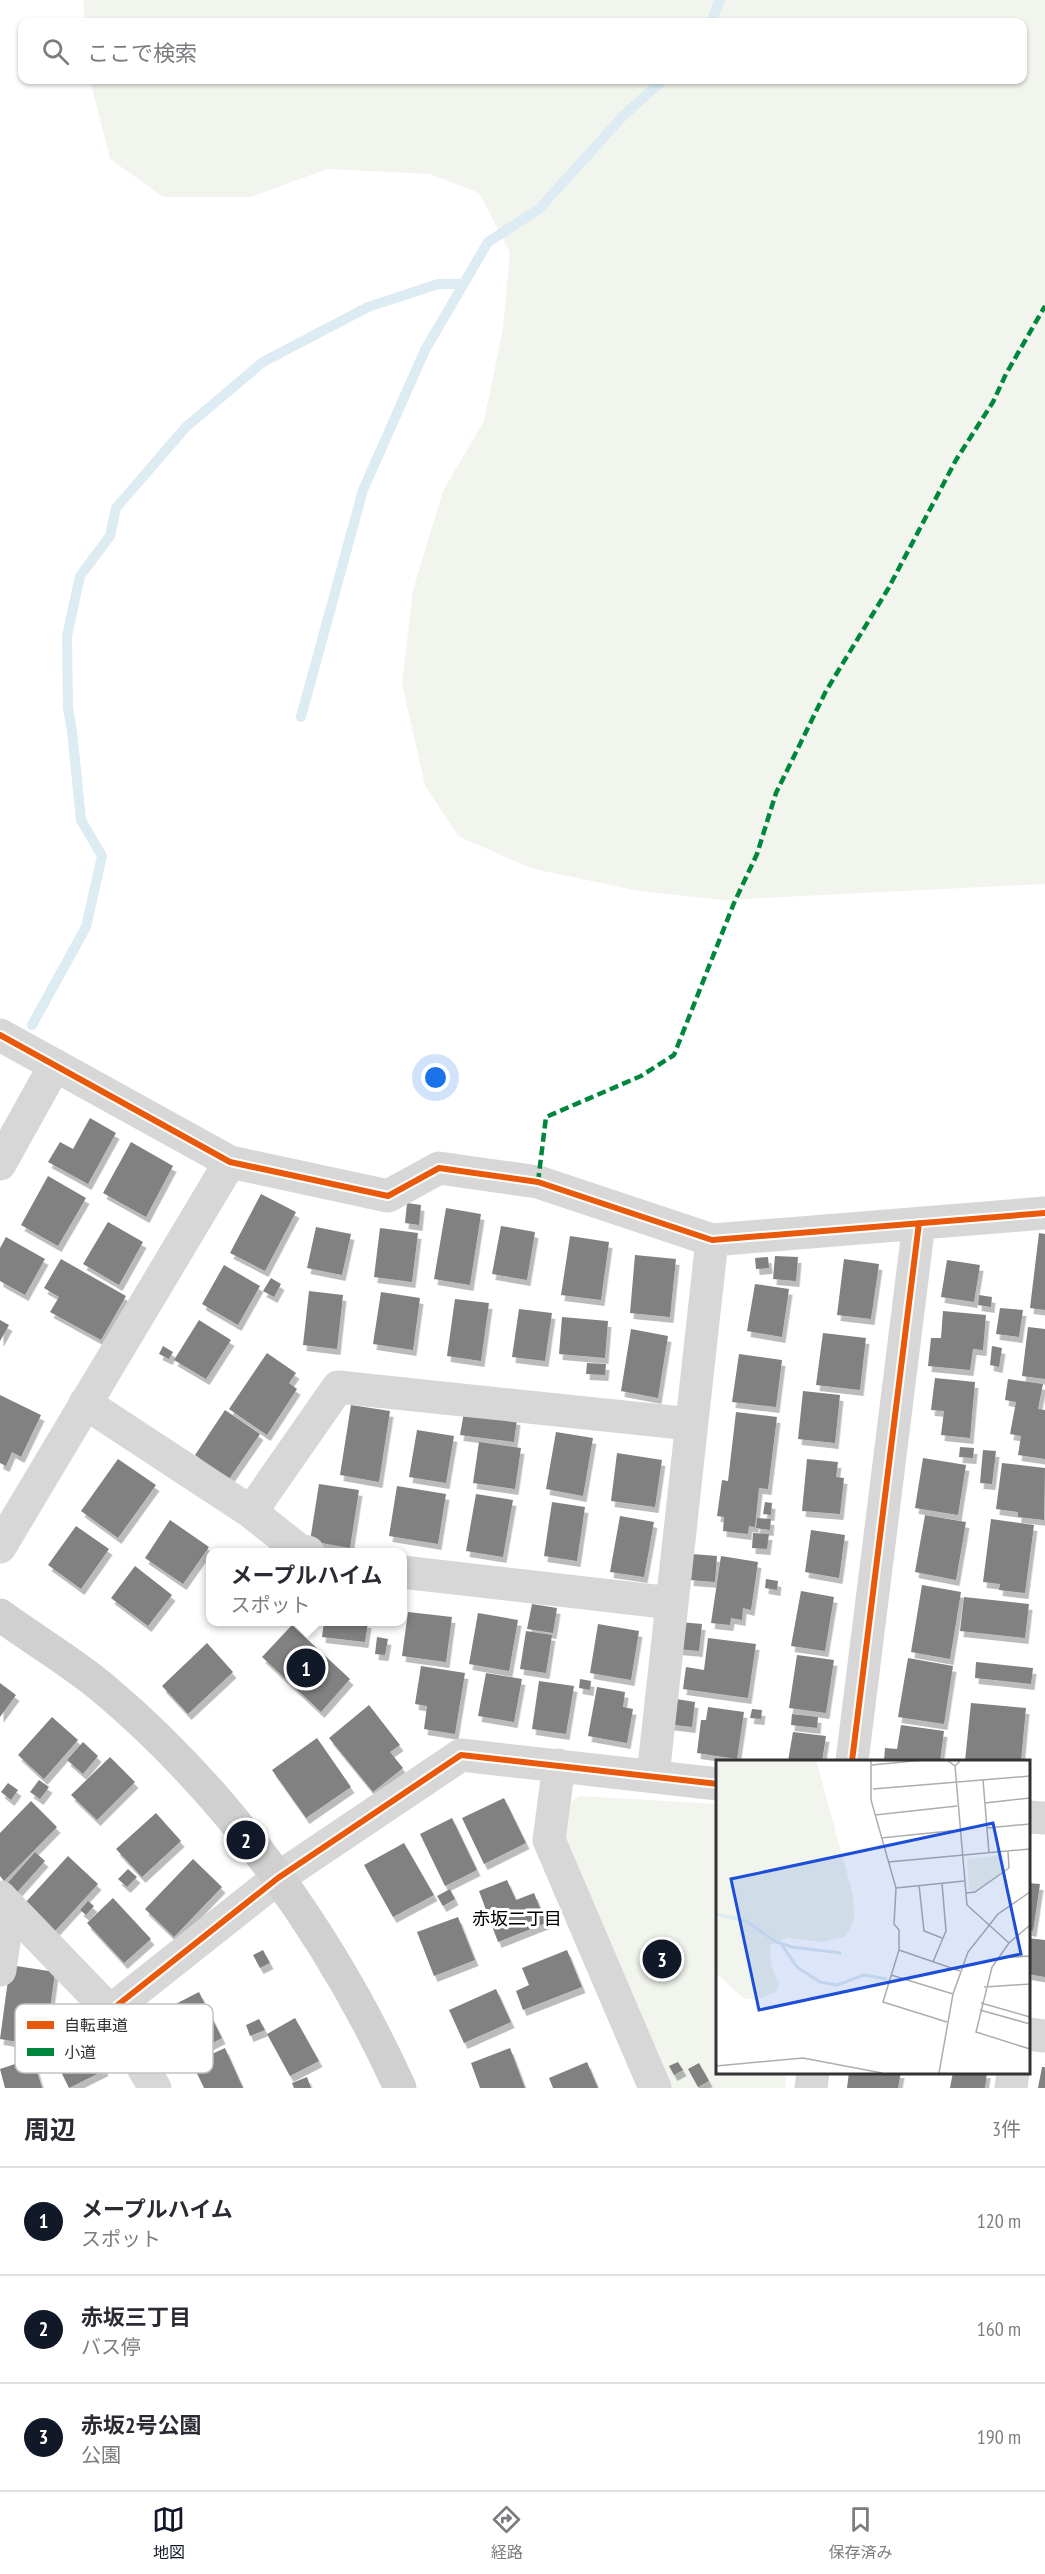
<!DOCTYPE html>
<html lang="ja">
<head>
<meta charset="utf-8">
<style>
  body { margin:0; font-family:"PT Sans Narrow","Noto Sans JP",sans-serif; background:#f2f2f3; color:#2b2b33 }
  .you { position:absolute; left:436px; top:1078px; width:21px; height:21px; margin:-15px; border:4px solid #fff; border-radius:50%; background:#1a73e8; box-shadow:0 0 0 9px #1a73e833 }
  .badge { display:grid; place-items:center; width:39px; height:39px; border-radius:50%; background:#111827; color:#fff; font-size:20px; font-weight:700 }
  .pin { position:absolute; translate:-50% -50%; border:3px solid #fff; box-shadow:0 2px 6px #0006 }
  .popup { position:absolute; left:206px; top:1548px; width:201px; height:78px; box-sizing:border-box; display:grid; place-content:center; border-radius:12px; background:#fff; filter:drop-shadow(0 2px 4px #0005); font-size:20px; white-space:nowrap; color:#7c7c81 }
  .popup b { font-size:22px; color:#2b2b33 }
  .popup::after { content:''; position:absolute; left:50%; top:100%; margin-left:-12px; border:12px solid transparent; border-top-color:#fff }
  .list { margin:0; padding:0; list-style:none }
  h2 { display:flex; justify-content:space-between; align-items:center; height:78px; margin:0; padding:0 24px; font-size:26px }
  h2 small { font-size:20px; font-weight:400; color:#7c7c81 }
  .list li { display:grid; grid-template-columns:39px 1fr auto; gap:18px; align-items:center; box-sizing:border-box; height:108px; padding:0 24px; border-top:2px solid #e1e1e2 }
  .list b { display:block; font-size:22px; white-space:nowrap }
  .list p { margin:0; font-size:20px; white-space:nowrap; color:#7c7c81 }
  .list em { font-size:20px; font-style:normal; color:#7c7c81 }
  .icon { flex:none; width:33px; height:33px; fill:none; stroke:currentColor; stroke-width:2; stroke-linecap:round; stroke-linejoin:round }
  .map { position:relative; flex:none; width:1045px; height:2088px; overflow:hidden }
  .search { position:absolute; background:#fff; box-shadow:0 2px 4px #0004; left:18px; right:18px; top:18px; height:66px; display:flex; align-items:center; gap:15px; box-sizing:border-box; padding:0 21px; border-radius:12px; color:#7c7c81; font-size:22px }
  .sheet { height:402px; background:#fff }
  nav { display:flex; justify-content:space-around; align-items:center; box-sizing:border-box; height:84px; border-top:2px solid #e1e1e2; background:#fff; font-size:16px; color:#7c7c81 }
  nav a { display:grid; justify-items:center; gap:3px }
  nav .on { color:#111827 }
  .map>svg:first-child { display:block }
</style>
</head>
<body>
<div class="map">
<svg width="1045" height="2088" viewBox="0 0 1045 2088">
  <defs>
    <filter id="shadow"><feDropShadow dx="3.5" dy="6" stdDeviation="0" flood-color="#0004"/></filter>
  </defs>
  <rect width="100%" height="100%" fill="#fff"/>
  <path fill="#f1f5ed" d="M83,0h962v884l-321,16 -85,-9 -109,-23 -72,-32 -33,-51 -23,-101 11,-94 30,-99 41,-70 19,-92 7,-77 -31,-59 -49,-19 -103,-5 -76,28h-88l-53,-38 -20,-79h932v-58h-937z
    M579,1796l139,8v268h69l-2,16h-122l-105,-242 5,-38z"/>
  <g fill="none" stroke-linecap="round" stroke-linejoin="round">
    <path stroke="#ddebf3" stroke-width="10" d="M711,22l9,-22
      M301,717l62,-227 62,-140 63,-108 51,-33 85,-94 39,-35
      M32,1025l54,-98 16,-71 -21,-36 -9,-89 -4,-23 -1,-72 13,-60 30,-40 6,-28 70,-81 77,-65 105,-55 70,-23h26"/>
  </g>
  <path fill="#818181" filter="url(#shadow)" d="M90,1118l26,15 -28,51 -40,-22 12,-20 13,7z
    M131,1142l42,24 -27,51 -43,-24z
    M48,1176l38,22 -28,48 -37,-21z
    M261,1194l35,18 -31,59 -35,-18z
    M407,1203l14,2 -2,20 -14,-2z
    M446,1208l35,6 -11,71 -36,-6z
    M108,1222l35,20 -24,43 -36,-21z
    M501,1226l34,6 -8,48 -35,-6z
    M316,1227l35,7 -9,41 -35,-7z
    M380,1228l38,5 -6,49 -38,-5z
    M1039,1233l6,1v76l-15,-2z
    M570,1236l39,6 -8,58 -40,-5z
    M6,1237l39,22 -20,36 -25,-14v-33z
    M635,1255l41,4 -6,58 -40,-4z
    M775,1256l23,1 -2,24 -23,-2z
    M768,1257l1,11 -13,1 -1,-11z
    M61,1259l65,37 -25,44 -51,-28 9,-15 -15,-9z
    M844,1259l35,5 -8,55 -34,-4z
    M947,1260l33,5 -6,37 -33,-5z
    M224,1265l36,21 -22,39 -36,-21z
    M271,1278l10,6 -7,13 -11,-6z
    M755,1284l34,5 -7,48 -35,-6z
    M309,1291l34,4 -6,54 -34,-4z
    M381,1292l39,6 -7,52 -40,-6z
    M979,1295l13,2 -1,10 -13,-2z
    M455,1299l34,4 -8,58 -34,-5z
    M1000,1308l23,2 -4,27 -23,-3z
    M519,1309l33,4 -7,48 -33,-4z
    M943,1311l43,4 -3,35 -10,-1 -3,21 -42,-4 3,-28h10z
    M562,1317l46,4 -3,37 -46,-4z
    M0,1320l9,5 -9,16z
    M199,1320l32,20 -25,39 -32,-19z
    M1028,1327l17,2v50l-23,-3z
    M631,1329l37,7 -10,62 -37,-7z
    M823,1333l43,5 -6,52 -44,-5z
    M163,1346l10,6 -4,7 -10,-5z
    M992,1346l10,2 -3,19 -9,-2z
    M267,1353l29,20 -7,10 8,6 -30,46 -38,-26z
    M739,1354l43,6 -6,47 -44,-5z
    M587,1363l19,1 -1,11 -19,-1z
    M935,1378l40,4 -5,56 -29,-3 3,-24 -13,-1z
    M1008,1379l35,5 -5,25 7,1v49l-27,-4 3,-19 -11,-2 6,-32 -11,-2z
    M803,1391l37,4 -5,48 -37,-4z
    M0,1395l41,20 -20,42 -9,-5 -6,14 -6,-3z
    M351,1405l39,6 -11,71 -39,-7z
    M225,1410l35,24 -31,45 -34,-24z
    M464,1412l53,7 -3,23 -54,-7z
    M736,1412l41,5 -9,72 -9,-1 -4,39 -6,-1 -1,8 -25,-3 1,-14 -7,-1 5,-36 6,1z
    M417,1430l37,6 -8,47 -37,-6z
    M556,1432l37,6 -10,58 -37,-7z
    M479,1442l42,6 -6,41 -42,-6z
    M960,1447l14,1 -1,10 -14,-1z
    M983,1450l13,1 -4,33 -12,-1z
    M617,1453l45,7 -7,47 -44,-6z
    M923,1458l43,7 -8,50 -43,-7z
    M118,1459l38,26 -38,53 -37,-27z
    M807,1459l31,3 -2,15 8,1 -4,36 -38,-3z
    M1002,1463l43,5 -1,52 -26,-3v-5l-22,-3z
    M319,1484l40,6 -9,58 -40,-7z
    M397,1486l49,8 -8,50 -49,-8z
    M476,1494l37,6 -10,57 -37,-6z
    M552,1502l33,5 -8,54 -33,-5z
    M765,1502l7,1 -1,12 -8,-1z
    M925,1515l41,7 -10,58 -41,-8z
    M620,1516l34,6 -10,55 -34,-5z
    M757,1518l14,1 -1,11 -14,-2z
    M991,1519l43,6 -9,68 -26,-3 1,-6 -17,-2z
    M170,1520l39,27 -26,37 -38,-26z
    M76,1526l33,23 -28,40 -33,-24z
    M811,1530l34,5 -6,43 -34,-6z
    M753,1533l16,1 -2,15 -15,-1z
    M692,1554l25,2 -2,26 -25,-2z
    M721,1556l37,6 -7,48 -8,-2 -1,12 -11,-2 -1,7 -19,-2z
    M135,1566l37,29 -24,31 -37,-28z
    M766,1579l12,2 -1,9 -12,-2z
    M922,1585l39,7 -11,67 -39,-7z
    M801,1591l33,6 -9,54 -34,-5z
    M964,1597l65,7 -4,34 -65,-7z
    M532,1604l25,4 -4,25 -26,-4z
    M408,1612l44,5 -6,45 -44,-6z
    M478,1613l40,7 -9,51 -40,-7z
    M324,1622h44l-3,20 -43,-5z
    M680,1622l22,2 -3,27 -22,-2z
    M598,1624l41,7 -8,49 -41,-7z
    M292,1625l58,54 -29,33 -59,-55z
    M526,1631l26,4 -6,38 -26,-4z
    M377,1637l11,2 -3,16 -10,-1z
    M708,1638l48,6 -8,54 -65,-9 3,-22 18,3z
    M207,1643l26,29 -45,42 -26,-28z
    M797,1655l37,5 -8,53 -37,-5z
    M908,1658l45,8 -9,58 -46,-7z
    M976,1662l57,6 -2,16 -56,-6z
    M421,1666l44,7 -10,61 -31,-5 3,-23 -12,-2z
    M486,1673l36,6 -8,43 -36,-6z
    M580,1679l11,2 -1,9 -11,-2z
    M539,1681l35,5 -8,48 -34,-5z
    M0,1683l16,12 -16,22z
    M597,1687l28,5 -2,15 10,2 -6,34 -39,-7z
    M670,1698l25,4 -3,25 -25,-3z
    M971,1703l55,5 -5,53h-56z
    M369,1705l31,40 -10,7 13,16 -30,24 -44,-54z
    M708,1707l36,5 -7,47 -40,-6 4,-33h5z
    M752,1709l10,1 -1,9 -11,-1z
    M792,1714l26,3 -1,11 -26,-3z
    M52,1717l26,23 -34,39 -26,-24z
    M901,1725l43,6 -4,30h-56l1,-13 12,1z
    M793,1732l33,4 -4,25h-34z
    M317,1738l34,49 -45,31 -34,-48z
    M83,1742l15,14 -15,18 -16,-14z
    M110,1757l25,25 -38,38 -26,-25z
    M39,1780l10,7 -9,12 -10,-7z
    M8,1783l10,7 -7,10 -10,-8z
    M504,1798l22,45 -42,21 -22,-46z
    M31,1801l26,26 -53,54 -4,-5v-43z
    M156,1813l25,28 -39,36 -26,-28z
    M452,1818l25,52 -32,16 -25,-52z
    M404,1843l30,52 -41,22 -29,-52z
    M35,1852l10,9 -33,37 -9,-10z
    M68,1856l30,28 -43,47 -30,-28z
    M193,1859l29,28 -48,50 -29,-28z
    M128,1869l9,8 -10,10 -9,-8z
    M507,1880l9,20 18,-7 12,30 -48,19 -19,-51z
    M1028,1883l12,1 -7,47 -5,-1z
    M450,1889l5,10 -12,7 -6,-10z
    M113,1898l38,41 -27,24 -37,-40z
    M88,1901l6,5 -8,9 -6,-5z
    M458,1917l17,43 -41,16 -17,-44z
    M1028,1938l17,2v37l-17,-3z
    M263,1950l7,13 -10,5 -7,-13z
    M567,1950l15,37 -59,23 -7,-19 13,-6 -7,-17z
    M10,1965l45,7 -6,45 -15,-3 -4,30 -30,-5z
    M496,1989l15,33 -47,21 -15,-33z
    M199,1992l23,46 -50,26 -15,-29 12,-6 -9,-17z
    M295,2018l24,43 -29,15 -23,-42z
    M259,2019l6,11 -15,6 -4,-11z
    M81,2021l24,49 -36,18 -24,-49z
    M225,2048l18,40h-39l-12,-25z
    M510,2048l15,40h-45l-9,-25z
    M33,2058l9,30h-37l-5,-19z
    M587,2062l11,26h-45l-4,-10z
    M678,2062l5,8 -9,5 -5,-9z
    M699,2063l10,18 -11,6 -10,-18z
    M1042,2067h3v21h-7z
    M849,2072h52l-3,16h-51z
    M953,2072h34l-2,16h-35z
    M307,2077l4,11h-17l-2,-5z"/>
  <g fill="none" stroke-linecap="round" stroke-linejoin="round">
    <path stroke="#d7d7d7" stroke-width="33" d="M0,1035l230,127 158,34 51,-28 99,14 174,58 333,-27
      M0,1164l55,-99
      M85,1403l166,109 48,38 9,2
      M251,1512l87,-125 353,37
      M0,1547l230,-385
      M402,1572l270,31
      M852,1761l67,-538
      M559,1765l-10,75 106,248
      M653,1776l59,-536
      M1028,1817l17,1
      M0,1897l110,114 45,77
      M0,1970l9,-64
      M110,2011l168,-133 183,-123 257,29
      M1028,2034l17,2
      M811,2088l2,-16
      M1011,2088l2,-16"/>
    <path stroke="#d0d0d0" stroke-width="33" d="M0,1615c34,25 72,47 104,74 127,107 228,249 296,399"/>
    <path stroke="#00873e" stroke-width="4.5" stroke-dasharray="9 4.5" stroke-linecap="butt" d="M538,1182l8,-65 95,-41 33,-21 60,-152 23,-49 19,-61 50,-102 62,-102 68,-129 37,-58 13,-28 39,-68"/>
    <defs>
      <path id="cycleway" d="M0,1035l230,127 158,34 51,-28 99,14 174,58 333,-27
        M852,1761l67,-538
        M110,2011l168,-133 183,-123 257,29"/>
    </defs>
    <use href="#cycleway" stroke="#fff" stroke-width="10"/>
    <use href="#cycleway" stroke="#e8590c" stroke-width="6"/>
  </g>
  <g text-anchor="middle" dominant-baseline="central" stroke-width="6" stroke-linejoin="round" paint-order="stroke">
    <g font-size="18" fill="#000" stroke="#fff">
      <text x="517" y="1918">赤坂二丁目</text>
    </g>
  </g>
  <g transform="translate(716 1760)">
    <rect width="314" height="314" fill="#fff"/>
    <path d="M0,0h100l37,135 1,25 -8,16 -24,6 -35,-4 -17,7 1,20 8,19 -3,8 -20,8 -13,-2 -27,-25zM288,95l4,12 -32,24 -7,-1 -2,-31z" fill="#f1f5ed"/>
    <path fill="none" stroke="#ddebf3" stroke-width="3" d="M0,154l30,7 30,21 16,5 49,6M66,185l15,22 23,15 17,3 27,-10 23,4"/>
    <path fill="none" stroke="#adadad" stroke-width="1.5" d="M155,0v40l25,88 -2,36 5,6v20l-16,52 64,20M231,0l8,6 6,-6M156,5l51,-5M239,6l12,139 42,38M267,20l6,73M157,29l157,-13M269,43l45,-5M159,55l82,-9M271,68l43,-4M165,78l78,-8M172,102l142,-13M203,125l5,46 18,7M180,128l68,-7M250,133l9,-1 34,-24 -1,-16M314,165l-21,18 -17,24 -16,65 54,17M183,190l61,21M282,198l32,-2M217,202l13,-31 -4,-48M175,215l62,19M268,227l46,-3M265,243l49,14M264,250l50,14M0,306l87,-8 79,15M223,313l14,-79 15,-42 30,-38 32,-22"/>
    <path fill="#1d4ed8" fill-opacity="0.15" stroke="#1d4ed8" stroke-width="3" d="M277,63l28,131 -262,56 -28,-131z"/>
    <rect width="314" height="314" fill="none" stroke="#333" stroke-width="3"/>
  </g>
  <rect x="15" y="2004" width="198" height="69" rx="9" fill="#fff" stroke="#c2c2c2" stroke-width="1.5"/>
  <rect x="27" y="2021" width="27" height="8" fill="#e8590c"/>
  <rect x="27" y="2048" width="27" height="8" fill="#00873e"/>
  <g font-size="16" fill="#333">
    <text x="64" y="2031">自転車道</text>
    <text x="64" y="2058">小道</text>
  </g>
</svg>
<div class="you"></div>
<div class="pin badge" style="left:306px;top:1668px">1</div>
<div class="popup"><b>メープルハイム</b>スポット</div>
<div class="pin badge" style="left:246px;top:1840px">2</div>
<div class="pin badge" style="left:662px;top:1959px">3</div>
<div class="search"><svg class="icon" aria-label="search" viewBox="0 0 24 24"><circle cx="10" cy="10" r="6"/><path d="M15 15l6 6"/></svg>ここで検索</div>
</div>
<section class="sheet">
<h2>周辺<small>3件</small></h2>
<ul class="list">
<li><span class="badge">1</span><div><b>メープルハイム</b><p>スポット</p></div><em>120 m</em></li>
<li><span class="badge">2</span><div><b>赤坂三丁目</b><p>バス停</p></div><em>160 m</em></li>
<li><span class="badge">3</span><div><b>赤坂2号公園</b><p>公園</p></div><em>190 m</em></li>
</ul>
</section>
<nav>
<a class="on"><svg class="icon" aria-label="map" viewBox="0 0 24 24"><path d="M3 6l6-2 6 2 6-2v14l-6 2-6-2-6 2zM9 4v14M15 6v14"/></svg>地図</a>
<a><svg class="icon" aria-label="directions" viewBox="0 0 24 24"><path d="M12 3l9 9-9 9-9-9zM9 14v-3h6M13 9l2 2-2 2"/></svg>経路</a>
<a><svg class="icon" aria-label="saved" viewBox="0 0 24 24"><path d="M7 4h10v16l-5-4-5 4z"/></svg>保存済み</a>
</nav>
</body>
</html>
